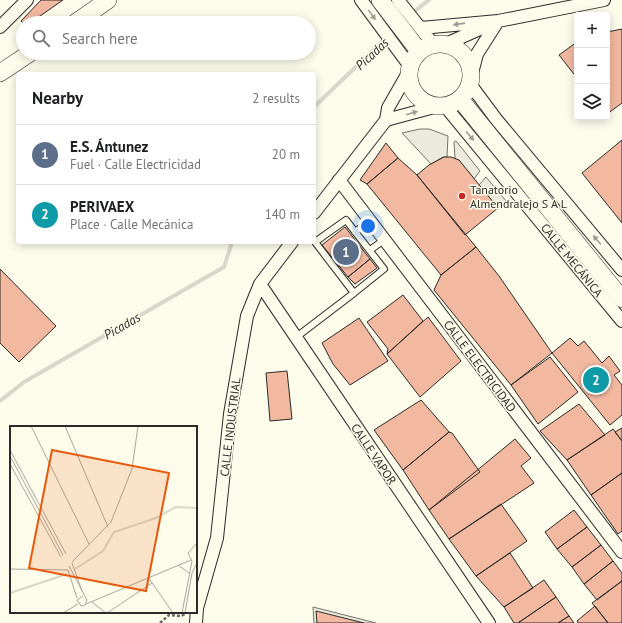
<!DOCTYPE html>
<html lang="en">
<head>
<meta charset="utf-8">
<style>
  body { margin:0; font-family:"PT Sans",sans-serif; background:#f2f2f2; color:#202124 }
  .controls { position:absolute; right:12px; top:12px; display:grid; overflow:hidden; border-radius:4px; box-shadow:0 2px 10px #0003 }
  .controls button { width:36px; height:36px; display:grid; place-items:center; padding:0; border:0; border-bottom:1px solid #e0e0e0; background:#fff; color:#202124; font:20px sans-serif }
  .you { position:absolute; left:368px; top:226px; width:14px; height:14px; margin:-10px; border:3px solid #fff; border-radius:50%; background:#1a73e8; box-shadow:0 0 0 6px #1a73e833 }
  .badge { display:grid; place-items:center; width:26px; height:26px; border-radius:50%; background:#b45309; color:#fff; font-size:13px; font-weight:700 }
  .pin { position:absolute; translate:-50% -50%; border:2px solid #fff; box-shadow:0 1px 4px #0006 }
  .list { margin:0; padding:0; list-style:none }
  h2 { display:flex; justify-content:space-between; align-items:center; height:52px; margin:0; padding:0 16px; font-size:17px }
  h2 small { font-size:13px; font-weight:400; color:#757577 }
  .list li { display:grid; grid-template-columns:26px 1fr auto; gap:12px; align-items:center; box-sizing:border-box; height:60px; padding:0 16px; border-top:1px solid #e0e0e0 }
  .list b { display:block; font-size:15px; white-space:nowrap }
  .list p { margin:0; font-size:13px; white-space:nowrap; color:#757577 }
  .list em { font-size:13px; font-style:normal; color:#757577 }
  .icon { flex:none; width:22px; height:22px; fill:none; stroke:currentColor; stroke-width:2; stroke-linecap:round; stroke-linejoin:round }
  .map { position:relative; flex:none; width:622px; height:623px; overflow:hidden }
  .search { position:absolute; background:#fff; box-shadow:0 2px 10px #0003; left:16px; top:16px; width:300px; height:44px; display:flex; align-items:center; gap:10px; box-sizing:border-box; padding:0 14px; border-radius:22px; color:#757577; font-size:15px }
  .panel { position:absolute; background:#fff; box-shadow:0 2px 10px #0003; left:16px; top:72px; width:300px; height:172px; border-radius:4px }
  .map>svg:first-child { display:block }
</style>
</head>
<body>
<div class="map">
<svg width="622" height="623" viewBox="0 0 622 623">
  <rect width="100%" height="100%" fill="#fdfbea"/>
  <path fill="#ecebdb" stroke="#74746e" d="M420,129h9l19,7 -1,21h-4l-12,7 -29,-31z
    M456,141l24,30 -6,8 -19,-21 -1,-16z
    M486,177l20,24 -8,7 -19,-23z"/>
  <path fill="#eceadb" stroke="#74746e" d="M313,607l63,16h-62z"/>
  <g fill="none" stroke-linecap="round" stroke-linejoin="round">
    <path stroke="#d8d7c9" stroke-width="4" d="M411,14l18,-14
      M314,107l73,-70
      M0,401l24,-19 200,-115 8,-25"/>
  </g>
  <path fill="#f2b8a0" stroke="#2b2b2b" d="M41,0h22l-33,23h-7l-2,-2z
    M622,29v74l-15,11v-82z
    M577,42v36l-18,-23z
    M622,140v83l-40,-50z
    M386,143l12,15 -31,26 -7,-4z
    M444,157h7l8,3 39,48 -33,27 -48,-60 12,-10z
    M398,158l19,17 59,72 -35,28 -74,-91z
    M345,227l25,32 -22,18 -26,-32z
    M476,247l23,29 53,77 -41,32 -77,-95 7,-15z
    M370,259l7,9 -22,16 -7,-7z
    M0,269l56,57 -37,36 -19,-19z
    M403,295l20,26 -36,33 1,-5 -21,-27z
    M428,317l33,44 -41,36 -33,-43z
    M359,318l29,43 -38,24 -17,-21 -11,-21z
    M570,338l8,8 6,-5 18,22 7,-7 11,15 -6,4 8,10v30l-12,10 -58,-72z
    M550,357l28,35 -40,32 -27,-39z
    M287,371l5,48 -22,2 -4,-48z
    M421,400l28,32 -46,38 -29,-40z
    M579,404l26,31 -38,25 -27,-29z
    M622,428v13l-7,-9z
    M613,429l9,12v32l-31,22 -24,-35z
    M449,432l3,1 28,39 -51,38 -26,-40z
    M515,439l16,19 -10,8 13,17 -85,56 -20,-29z
    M622,473v58l-4,3 -27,-39z
    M501,504l26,37 -51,35 -27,-37z
    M574,510l13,17 -30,22 -12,-17z
    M587,527l14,18 -29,22 -15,-18z
    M601,545l12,16 -29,23 -12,-17z
    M510,553l23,35 -29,19 -28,-31z
    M613,561l9,12v8l-25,19 -13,-16z
    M544,580l12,17 -38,26h-4l-10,-16z
    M622,581v42h-14l-16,-20z
    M556,597l13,19 -11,7h-40z
    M595,606l13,17h-30l-1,-2z
    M316,611l48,12h-47z
    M569,616l5,7h-16z"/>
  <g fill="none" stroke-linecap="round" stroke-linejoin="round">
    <defs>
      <path id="lane" d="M355,232l15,-11
        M314,241l1,1 39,51 30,-24 -38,-49 -31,22
        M370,250l14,-10
        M295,338l59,-45"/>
      <path id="street" d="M361,0l48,65
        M398,0l35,44
        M0,27l27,-27
        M421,28l77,-7 106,-21
        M446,44l47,-21
        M471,77l6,-23 21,-33
        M470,84l26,35 126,151
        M445,106l177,215
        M386,120l52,-14
        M339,180l283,372
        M314,213l72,-93 2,-12 20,-35
        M260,284l229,339
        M196,623l1,-15 20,-70 13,-124 17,-98 13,-32 32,-42"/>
      <path id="secondary" d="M380,0l39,51
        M75,23l33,-23
        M409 75a31 31 0 1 1 62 0a31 31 0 1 1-62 0Z
        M0,73l30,-20
        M460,99l162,200"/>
    </defs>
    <use href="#lane" stroke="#2b2b2b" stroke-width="8"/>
    <use href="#street" stroke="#2b2b2b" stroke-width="14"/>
    <use href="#secondary" stroke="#2b2b2b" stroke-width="18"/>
    <path stroke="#6a6964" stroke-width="2.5" stroke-dasharray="3 2" stroke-linecap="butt" d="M160,623l9,-8 12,1 4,-2"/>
    <use href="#lane" stroke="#fdfbea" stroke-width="6"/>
    <use href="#street" stroke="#fdfbea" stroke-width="12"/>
    <use href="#secondary" stroke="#fdfbea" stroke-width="17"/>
  </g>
  <defs><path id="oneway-solid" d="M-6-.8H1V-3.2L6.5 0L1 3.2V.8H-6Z"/></defs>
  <g fill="#9e9d94">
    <use href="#oneway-solid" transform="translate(372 15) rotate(54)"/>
    <use href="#oneway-solid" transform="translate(459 24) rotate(172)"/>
    <use href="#oneway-solid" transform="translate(412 113) rotate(-16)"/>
    <use href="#oneway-solid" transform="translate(470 136) rotate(50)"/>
    <use href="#oneway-solid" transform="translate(597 240) rotate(-130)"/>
  </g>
  <circle fill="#c62828" stroke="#fdfbea" stroke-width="1.5" cx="462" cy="196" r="4"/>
  <g text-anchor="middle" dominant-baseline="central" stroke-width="3" stroke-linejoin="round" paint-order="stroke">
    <g font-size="12" fill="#2b2b2b" stroke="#fdfbea" text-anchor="start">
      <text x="470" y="189">Tanatorio<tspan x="470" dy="14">Almendralejo S A L</tspan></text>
    </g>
    <g font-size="12" fill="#2b2b2b" stroke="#fdfbea">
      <text transform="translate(572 260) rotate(51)">CALLE MECÁNICA</text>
      <text transform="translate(480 366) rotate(53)">CALLE ELECTRICIDAD</text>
      <text transform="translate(230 427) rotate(-83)">CALLE INDUSTRIAL</text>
      <text transform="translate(374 454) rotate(56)">CALLE VAPOR</text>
    </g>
    <g font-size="13" font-style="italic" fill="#2b2b2b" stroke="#fdfbea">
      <text transform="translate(372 54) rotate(-43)">Picadas</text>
      <text transform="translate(122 326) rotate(-30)">Picadas</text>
    </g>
  </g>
  <g transform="translate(10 426)">
    <rect width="187" height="187" fill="#fdfbea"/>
    <path fill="none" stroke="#d8d7c9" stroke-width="2" d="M65,143l28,-18 11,-19 42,-14 20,-11 21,1M0,167l57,-19"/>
    <path fill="none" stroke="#a9a89e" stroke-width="1" d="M21,0l58,118M55,0l43,101M0,24l56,104M0,30l53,99M0,38l51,93M182,135l-4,-8 9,-10M62,136l39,-40 21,-53 6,-43M62,137l10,28M168,139l11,8M59,140l18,34 -2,5 -4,1 -4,-6 6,-4M0,143l58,1M58,144l9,28M138,151l25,36M82,176l14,11M76,178l105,-44M53,187l15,-9M97,187l45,-30M172,187l10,-52M175,187l7,-40 5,-10"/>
    <path fill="#e8590c" fill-opacity="0.15" stroke="#e8590c" stroke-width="2" d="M42,24l117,23 -23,118 -117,-23z"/>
    <rect width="187" height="187" fill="none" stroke="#2b2b2b" stroke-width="2"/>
  </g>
</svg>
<div class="controls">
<button>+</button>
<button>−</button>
<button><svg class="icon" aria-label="layers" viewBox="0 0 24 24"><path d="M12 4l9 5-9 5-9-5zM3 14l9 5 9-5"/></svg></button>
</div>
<div class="you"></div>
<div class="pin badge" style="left:346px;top:252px;background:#5c6f8a">1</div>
<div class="pin badge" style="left:596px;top:380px;background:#0f9aa8">2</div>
<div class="search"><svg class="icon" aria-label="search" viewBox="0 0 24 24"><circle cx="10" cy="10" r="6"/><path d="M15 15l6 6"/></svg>Search here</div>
<section class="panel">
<h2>Nearby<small>2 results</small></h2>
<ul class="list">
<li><span class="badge" style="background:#5c6f8a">1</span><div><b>E.S. Ántunez</b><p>Fuel · Calle Electricidad</p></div><em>20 m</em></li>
<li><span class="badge" style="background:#0f9aa8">2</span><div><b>PERIVAEX</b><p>Place · Calle Mecánica</p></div><em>140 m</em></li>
</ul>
</section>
</div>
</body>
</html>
